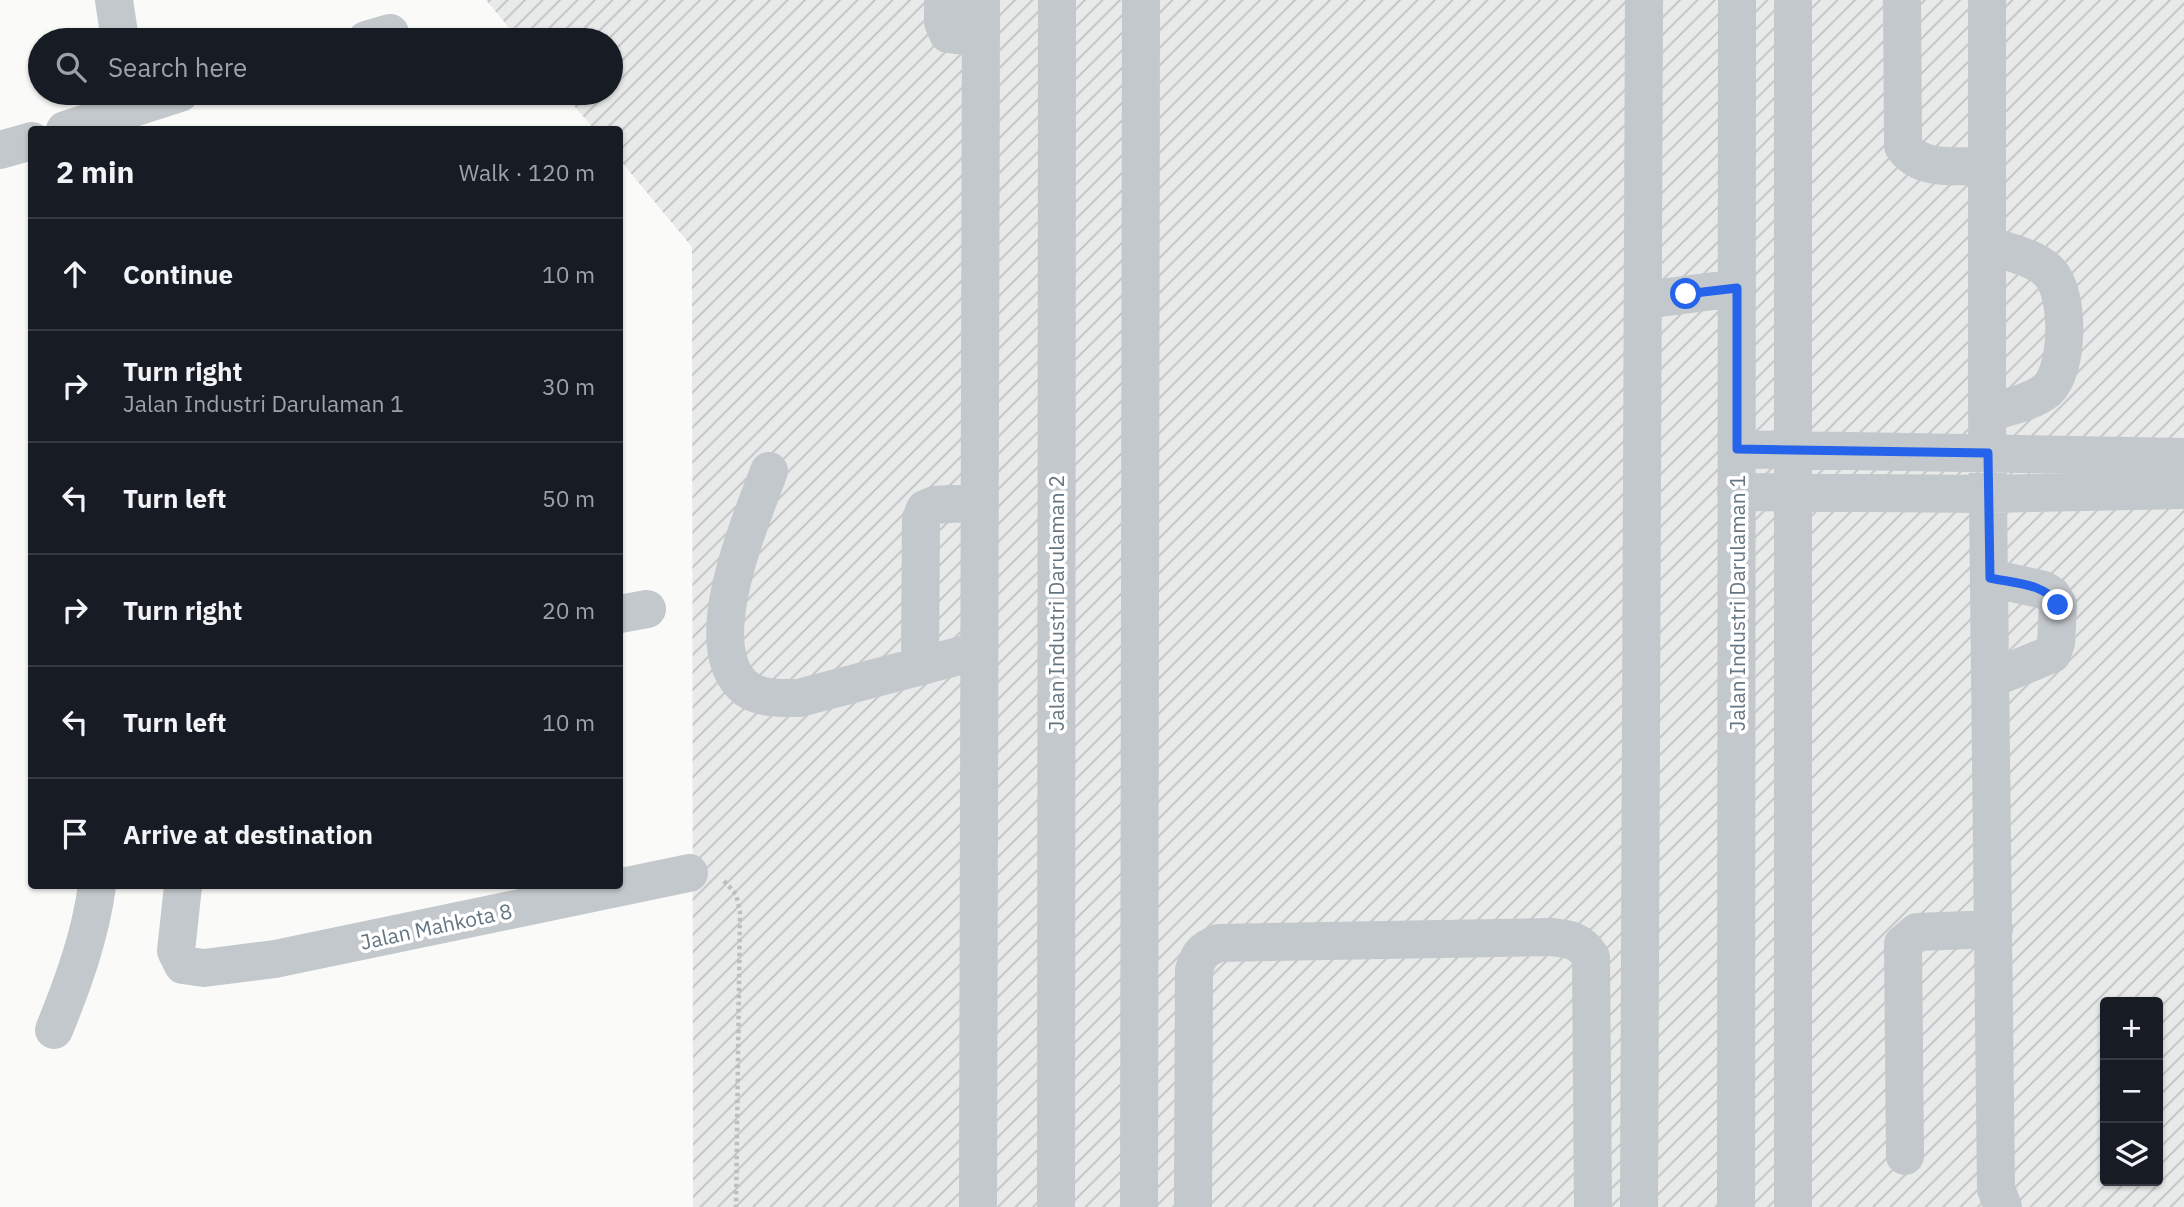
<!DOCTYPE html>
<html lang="en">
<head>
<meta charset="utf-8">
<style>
  body { margin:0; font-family:"IBM Plex Sans",sans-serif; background:#242831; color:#f1f3f6 }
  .controls { position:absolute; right:21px; bottom:21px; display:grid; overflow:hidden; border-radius:7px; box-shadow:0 2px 5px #0004 }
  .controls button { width:63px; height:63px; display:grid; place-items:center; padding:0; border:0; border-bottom:2px solid #363941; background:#171b24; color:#f1f3f6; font:35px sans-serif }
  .stop { position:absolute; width:21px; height:21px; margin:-16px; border:5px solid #2563eb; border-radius:50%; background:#fff }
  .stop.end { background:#2563eb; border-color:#fff; box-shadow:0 2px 7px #0008 }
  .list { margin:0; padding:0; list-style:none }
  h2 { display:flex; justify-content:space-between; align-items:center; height:91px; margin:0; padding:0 28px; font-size:30px }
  h2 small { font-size:23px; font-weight:400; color:#9ea1a6 }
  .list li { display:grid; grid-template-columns:46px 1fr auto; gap:21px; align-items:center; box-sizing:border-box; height:112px; padding:0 28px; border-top:2px solid #363941 }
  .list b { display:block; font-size:26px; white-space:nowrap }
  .list p { margin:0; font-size:23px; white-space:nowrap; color:#9ea1a6 }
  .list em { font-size:23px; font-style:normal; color:#9ea1a6 }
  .icon { flex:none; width:38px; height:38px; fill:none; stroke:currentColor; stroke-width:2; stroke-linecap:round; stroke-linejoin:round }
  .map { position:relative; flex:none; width:2184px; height:1207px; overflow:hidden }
  .search { position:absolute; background:#171b24; box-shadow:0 2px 5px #0004; left:28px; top:28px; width:595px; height:77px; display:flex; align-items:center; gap:18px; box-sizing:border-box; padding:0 24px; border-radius:38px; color:#9ea1a6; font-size:26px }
  .panel { position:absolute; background:#171b24; box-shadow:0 2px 5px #0004; left:28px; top:126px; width:595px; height:763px; border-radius:7px }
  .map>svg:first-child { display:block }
</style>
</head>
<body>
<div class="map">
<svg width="2184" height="1207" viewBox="0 0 2184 1207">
  <defs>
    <pattern id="industrial-furrows" width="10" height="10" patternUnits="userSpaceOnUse" patternTransform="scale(1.75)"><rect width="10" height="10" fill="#e8e9e9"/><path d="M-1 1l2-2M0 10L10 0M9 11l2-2" fill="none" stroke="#c0c1c2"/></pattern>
  </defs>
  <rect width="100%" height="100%" fill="#fafaf8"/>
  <path fill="url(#industrial-furrows)" fill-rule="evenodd" d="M486,0h1698v1207h-1491l-1,-960 -72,-87v-30l-26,-1 -31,-36h48v-53h-92zM2105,1002h53v179h-53z"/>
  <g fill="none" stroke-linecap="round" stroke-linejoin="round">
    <path stroke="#bbbfc2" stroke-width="4.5" stroke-dasharray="3.5 3.5" stroke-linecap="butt" d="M724,881l12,13 4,17 -4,296"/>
    <path stroke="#c3c8cc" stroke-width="38" d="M114,0l6,40
      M943,0v22l5,12 33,4
      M1793,0v1207
      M1902,0l1,146c18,27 55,19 84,20
      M1987,0v413l9,776 7,18
      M366,40l24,-7
      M65,130l115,-37
      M0,150l32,-9
      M1987,245c21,7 48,12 63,28 20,22 19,97 -3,117 -16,13 -40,17 -60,23
      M1645,300l92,-12
      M1737,449l447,8
      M769,471c-17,48 -75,178 -22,218 14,10 35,9 52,9l179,-47
      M1736,492l252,2 196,-4
      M1990,578l54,12 8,5 6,10 -2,38 -4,11 -61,25
      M620,614l27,-5
      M920,666l1,-147 4,-10 10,-4 43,-3
      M183,886l-7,65 7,14 21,3 71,-9 414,-86
      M54,1030c19,-47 36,-93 43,-144
      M1905,1156l-2,-212 14,-12 77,-3
      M978,1207l3,-1207
      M1056,1207l1,-1207
      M1139,1207l2,-1207
      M1193,1207l1,-237c5,-16 9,-21 25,-27l332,-6c19,2 29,3 40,20l2,250
      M1639,1207l5,-1207
      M1736,1207l1,-1207"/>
  </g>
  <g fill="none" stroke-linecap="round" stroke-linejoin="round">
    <path stroke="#2563eb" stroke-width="9" d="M1686,294l51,-6v161l251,4 2,125c22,5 56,5 68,27"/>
  </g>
  <g text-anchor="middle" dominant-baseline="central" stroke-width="7" stroke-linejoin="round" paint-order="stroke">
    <g font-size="21" fill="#657683" stroke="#fff">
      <text transform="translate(1056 603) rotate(-90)">Jalan Industri Darulaman 2</text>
      <text transform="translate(1737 603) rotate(-90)">Jalan Industri Darulaman 1</text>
      <text transform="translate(436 926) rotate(-12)">Jalan Mahkota 8</text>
    </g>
  </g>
</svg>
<div class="controls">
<button>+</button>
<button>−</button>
<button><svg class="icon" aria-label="layers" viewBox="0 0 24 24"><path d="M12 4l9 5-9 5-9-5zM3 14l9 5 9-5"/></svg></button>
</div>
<div class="stop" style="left:1686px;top:294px"></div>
<div class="stop end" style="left:2058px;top:605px"></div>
<div class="search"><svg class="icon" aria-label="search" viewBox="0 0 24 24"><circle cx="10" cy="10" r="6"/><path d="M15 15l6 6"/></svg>Search here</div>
<section class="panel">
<h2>2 min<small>Walk · 120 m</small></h2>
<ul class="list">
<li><svg class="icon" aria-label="ahead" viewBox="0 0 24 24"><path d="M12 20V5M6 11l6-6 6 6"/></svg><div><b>Continue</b></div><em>10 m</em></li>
<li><svg class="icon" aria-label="right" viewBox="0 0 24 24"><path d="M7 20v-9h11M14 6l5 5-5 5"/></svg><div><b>Turn right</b><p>Jalan Industri Darulaman 1</p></div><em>30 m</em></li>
<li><svg class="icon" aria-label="left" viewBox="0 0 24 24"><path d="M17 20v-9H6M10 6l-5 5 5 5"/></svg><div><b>Turn left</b></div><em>50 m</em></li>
<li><svg class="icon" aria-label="right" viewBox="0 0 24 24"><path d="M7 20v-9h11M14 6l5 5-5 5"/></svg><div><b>Turn right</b></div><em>20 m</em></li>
<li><svg class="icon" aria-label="left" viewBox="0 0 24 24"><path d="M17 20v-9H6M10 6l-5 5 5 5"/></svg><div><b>Turn left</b></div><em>10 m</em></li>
<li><svg class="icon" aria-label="arrive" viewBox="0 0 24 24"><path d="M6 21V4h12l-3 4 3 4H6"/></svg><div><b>Arrive at destination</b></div></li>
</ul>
</section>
</div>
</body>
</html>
